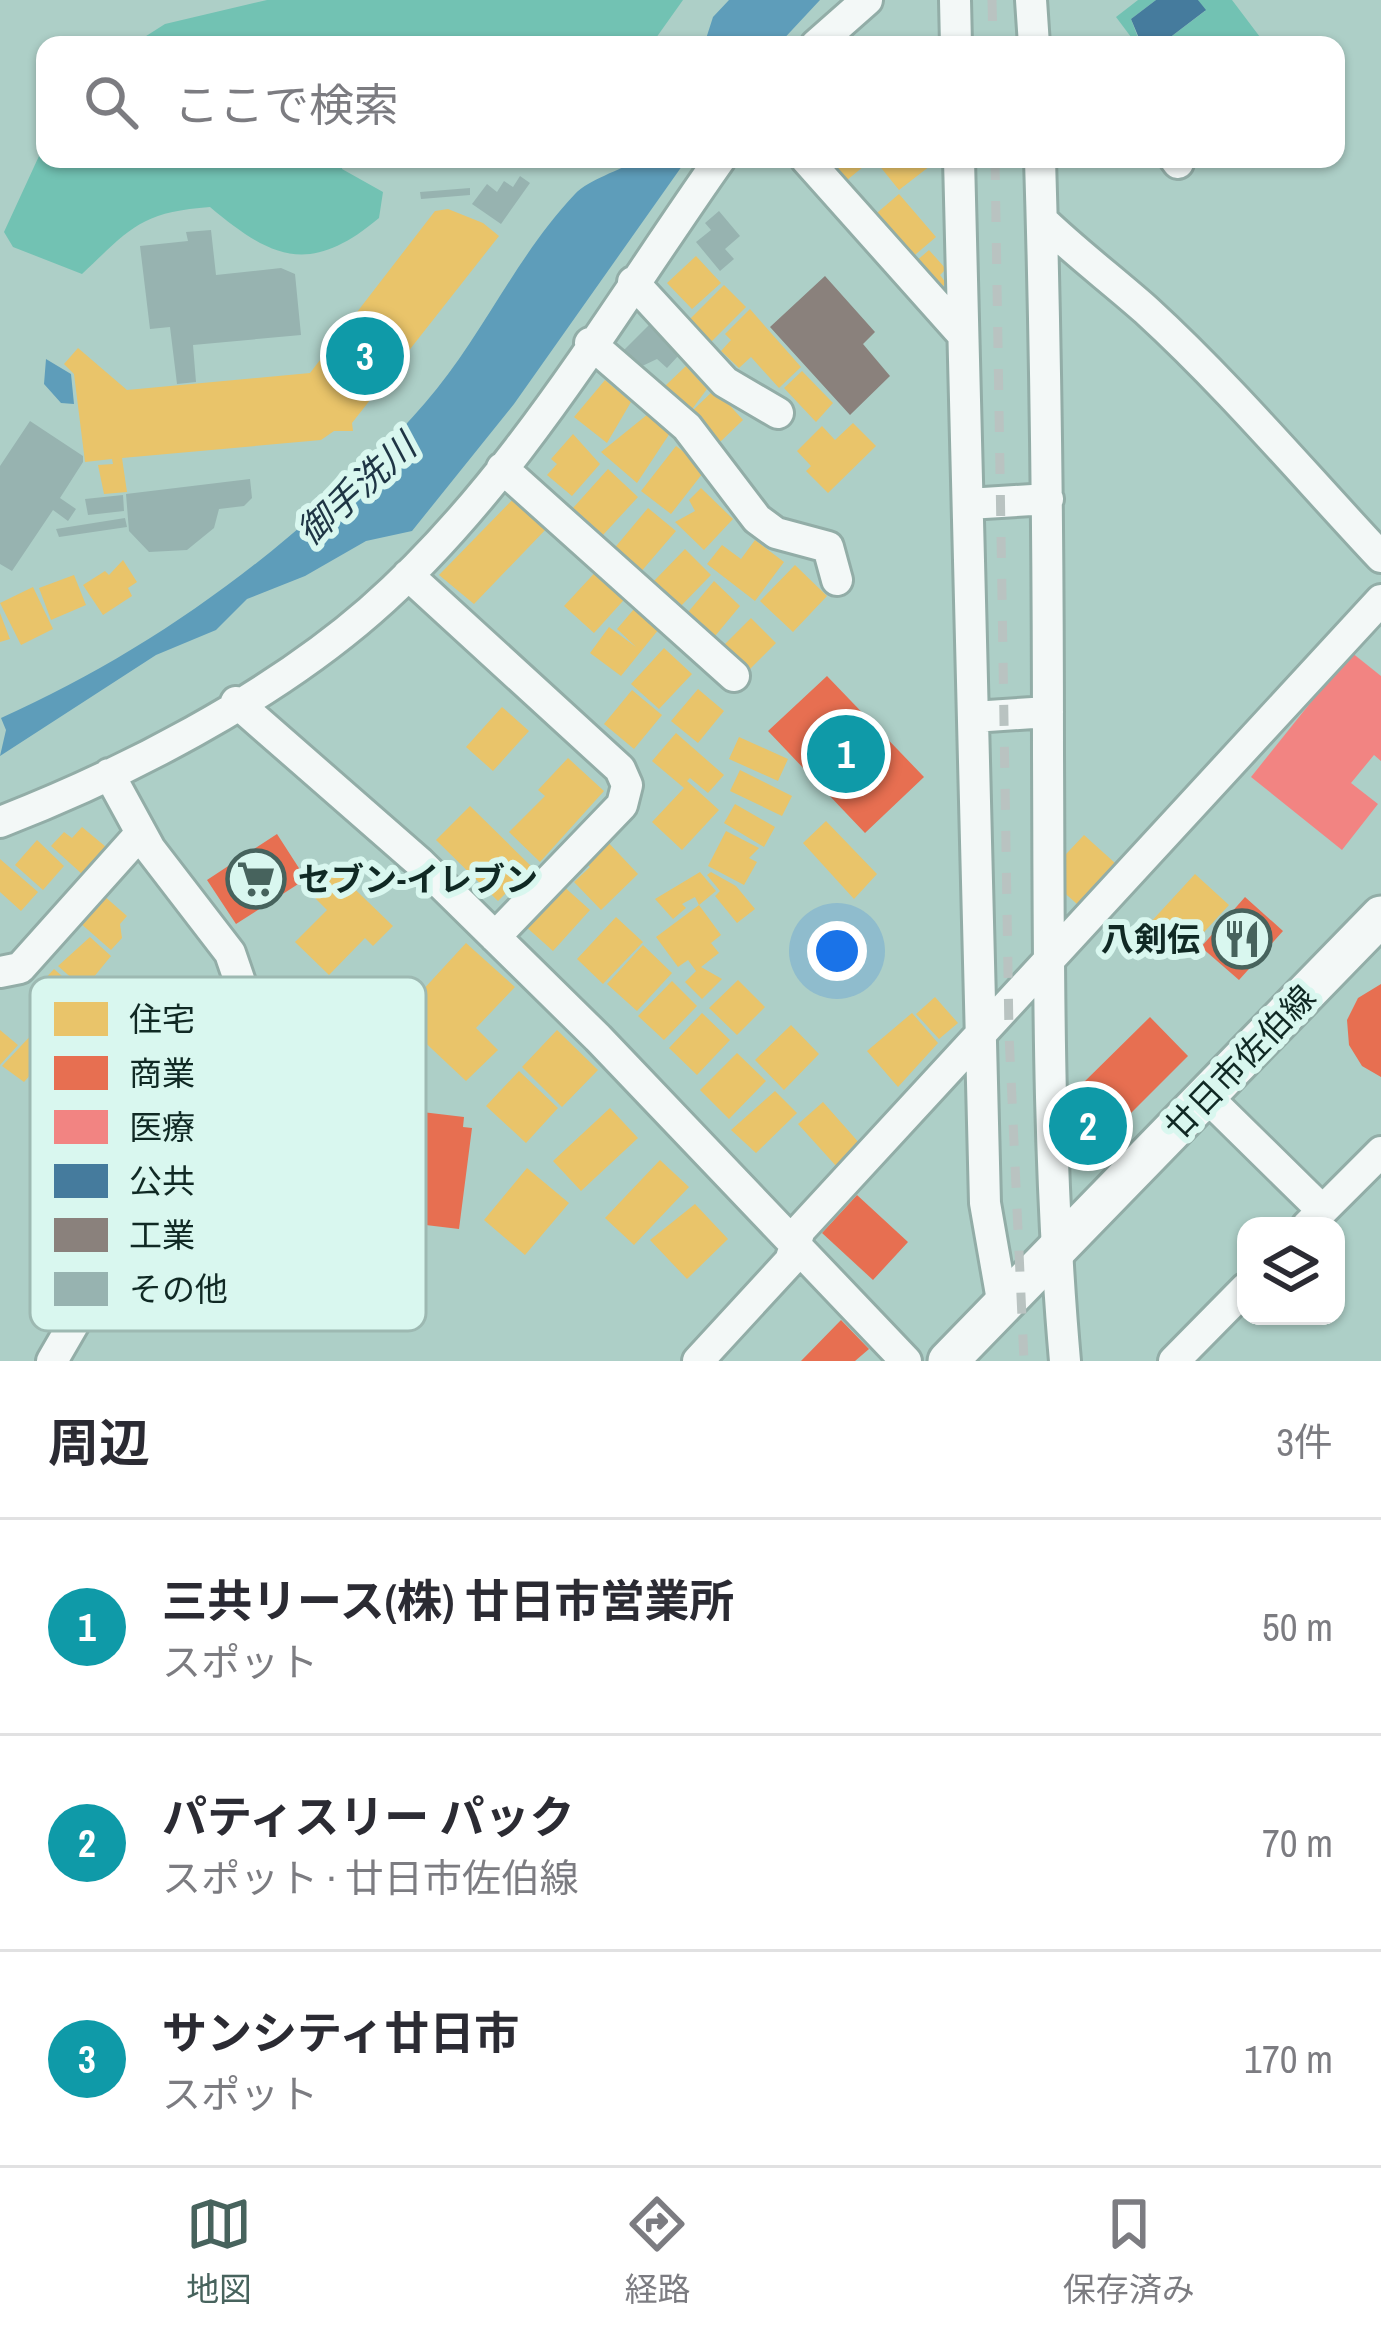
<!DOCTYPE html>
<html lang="ja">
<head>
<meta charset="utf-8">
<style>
  body { margin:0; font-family:"Archivo Narrow","Noto Sans JP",sans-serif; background:#f7f7f7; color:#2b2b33 }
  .controls { position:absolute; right:36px; bottom:36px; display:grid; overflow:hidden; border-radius:24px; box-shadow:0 3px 9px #0004 }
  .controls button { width:108px; height:108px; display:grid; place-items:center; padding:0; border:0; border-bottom:3px solid #e1e1e2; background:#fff; color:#2b2b33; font:60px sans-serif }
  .you { position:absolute; left:837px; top:951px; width:42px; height:42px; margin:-30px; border:9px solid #fff; border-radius:50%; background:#1a73e8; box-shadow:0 0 0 18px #1a73e833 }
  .badge { display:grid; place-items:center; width:78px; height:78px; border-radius:50%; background:#47635d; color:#fff; font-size:39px; font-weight:700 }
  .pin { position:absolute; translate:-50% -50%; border:6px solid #fff; box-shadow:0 3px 12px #0006 }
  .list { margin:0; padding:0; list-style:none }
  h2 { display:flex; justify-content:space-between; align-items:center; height:156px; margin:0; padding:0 48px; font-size:51px }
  h2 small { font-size:39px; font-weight:400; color:#7c7c81 }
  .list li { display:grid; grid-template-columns:78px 1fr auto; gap:36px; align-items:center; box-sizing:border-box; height:216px; padding:0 48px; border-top:3px solid #e1e1e2 }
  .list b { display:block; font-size:45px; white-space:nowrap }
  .list p { margin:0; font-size:39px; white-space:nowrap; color:#7c7c81 }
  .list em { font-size:39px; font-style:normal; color:#7c7c81 }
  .icon { flex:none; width:66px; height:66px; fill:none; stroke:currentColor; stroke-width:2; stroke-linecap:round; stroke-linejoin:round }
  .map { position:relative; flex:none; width:1381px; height:1361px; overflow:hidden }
  .search { position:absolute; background:#fff; box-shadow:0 3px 9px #0004; left:36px; right:36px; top:36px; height:132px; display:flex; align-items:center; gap:30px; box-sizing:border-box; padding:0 42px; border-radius:24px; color:#7c7c81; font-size:45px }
  .sheet { height:804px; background:#fff }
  nav { display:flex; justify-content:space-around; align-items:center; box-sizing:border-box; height:168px; border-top:3px solid #e1e1e2; background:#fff; font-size:33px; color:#7c7c81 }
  nav a { display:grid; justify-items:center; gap:6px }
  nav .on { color:#47635d }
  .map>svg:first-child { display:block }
</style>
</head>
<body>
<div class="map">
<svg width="1381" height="1361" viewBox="0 0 1381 1361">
  <rect width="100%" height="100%" fill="#adcfc7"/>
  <path fill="#72c2b3" d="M267,0h416l-32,45h-519l33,-21z
    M1138,0h18l-25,19 9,24 6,-4 4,6h-13l-21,-28z
    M1198,0h34l34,45h-106l45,-34z
    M45,143v16h299l-2,10 41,23 -4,26c-69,58 -107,41 -169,-11 -70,5 -80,22 -128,67l-69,-27 -9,-15z"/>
  <path fill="#5e9dba" d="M729,0h91l-42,45h-74l9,-28z
    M638,159h49l-173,245 -102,127 -46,10 -61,35 -58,23 -31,31 -60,25 -156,101 6,-26 -5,-12c160,-71 309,-183 424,-315 56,-64 91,-147 150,-209 14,-15 45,-23 63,-35z
    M46,359l25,15 3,30 -13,-1 -17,-19z"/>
  <path fill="#e9c46a" d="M820,159h47l2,3 -28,23z
    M874,159h65l-40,31z
    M899,194l37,43 -27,23 -38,-42z
    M448,209l35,14 16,13 -147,187 1,8h-19l-13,9 -199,18 5,34 -23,2 -6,-29 15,-1 -1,-5 -27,3 -11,-88 -10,-10 14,-16 49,42 183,-17 125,-162z
    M929,250l17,19 -6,6 6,8 -10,10 -29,-24z
    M696,256l25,27 -29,26 -25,-26z
    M724,285l22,22 -36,36 -22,-22z
    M750,309l51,58 -22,21 -28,-31 -12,11 -18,-17 10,-11 -6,-6z
    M686,366l21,23 -17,23 -25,-26z
    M802,371l31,32 -17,19 -32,-34z
    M605,380l26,22 -24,41 -33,-26z
    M715,389l28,31 -24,23 -28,-31z
    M648,414l22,19 -33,50 -36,-31z
    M853,423l23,23 -48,47 -22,-22 5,-5 -14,-15 25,-25 13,14z
    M573,434l27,30 -28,32 -25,-21 10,-11 -6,-5z
    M676,446l30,23 -35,45 -30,-23z
    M608,469l30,28 -35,38 -30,-27z
    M701,488l32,31 -29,31 -29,-28 20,-11 -6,-11z
    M517,495l32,31 -75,78 -35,-29z
    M648,508l28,23 -37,43 -27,-23z
    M755,540l29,22 -29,39 -48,-37 15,-19 19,14z
    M685,549l26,26 -32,33 -26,-26z
    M123,560l14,22 -9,6 4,8 -29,19 -20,-30 22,-14 4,4z
    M602,565l29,27 -37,41 -30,-27z
    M795,565l32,31 -34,36 -33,-31z
    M74,575l12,30 -35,15 -12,-32z
    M714,581l26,25 -29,35 -27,-24z
    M33,587l20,42 -32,16 -21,-42z
    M634,609l25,20 -38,47 -31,-23 19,-26 27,20 -19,-18z
    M0,613l10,26 -10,3z
    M751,618l25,25 -29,29 -25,-25z
    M664,648l28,26 -33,35 -28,-25z
    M698,689l26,22 -26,32 -27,-22z
    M632,690l30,25 -28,34 -30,-25z
    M502,707l27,24 -36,40 -27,-24z
    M676,733l48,42 -16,18 -18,-15 -3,3 32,29 -37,40 -30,-28 32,-34 -32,-27z
    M739,737l49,22 -10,22 -49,-22z
    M568,758l36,33 -64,71 -31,-30 36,-36 -7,-6z
    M740,770l52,26 -10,20 -52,-25z
    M735,804l40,23 -11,20 -40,-24z
    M470,806l62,61 -34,34 -62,-61z
    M826,821l51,53 -23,25 -51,-56z
    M82,827l24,20 -24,27 -31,-28 13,-14 8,6z
    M726,831l33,17 -10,10 8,4 -13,23 -36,-19z
    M1084,835l31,28 -38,41 -26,-23 1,-12z
    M605,839l33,35 -37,36 -27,-28 16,-15 -6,-7z
    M37,840l27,26 -21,24 -28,-25z
    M0,859l38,33 -17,19 -21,-19z
    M334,869l59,57 -20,20 -8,-8 -36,37 -34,-33 32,-32 -17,-17z
    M700,872l16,19 -17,14 -4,-8 -13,7 4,4 -13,11 -18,-20z
    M711,872l25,14 19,23 -18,14 -22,-27 5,-5 -13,-16z
    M1195,874l34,31 -46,50 -34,-31z
    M561,884l29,26 -37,41 -29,-26z
    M103,895l24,21 -7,8 2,14 -11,12 -32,-28z
    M699,905l22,30 -10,8 8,10 -18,14 21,12 -20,20 -17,-17 11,-11 -8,-11 -10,7 -22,-30z
    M616,917l27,25 -40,42 -26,-25z
    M90,937l21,19 -27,33 -26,-23z
    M466,943l49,44 -39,41 22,22 -32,31 -68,-64z
    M643,945l29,28 -35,38 -30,-27z
    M54,969l34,30 -24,26 -27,-24 12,-13 -7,-6z
    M738,980l27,27 -28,28 -28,-27z
    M672,981l25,25 -33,34 -26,-24z
    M935,997l23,26 -19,16 -23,-25z
    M702,1013l28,27 -33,35 -28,-27z
    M912,1013l26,30 -40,44 -31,-36z
    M791,1025l28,29 -35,36 -29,-30z
    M37,1029l19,17 -32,36 -22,-16z
    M0,1030l18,15 -18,20z
    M557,1030l41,40 -36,37 -40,-40z
    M737,1053l29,28 -37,38 -29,-29z
    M519,1071l39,37 -32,35 -40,-37z
    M775,1091l22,22 -41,40 -25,-23z
    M823,1102l38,43 -24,22 -39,-43z
    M610,1108l28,30 -57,53 -28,-30z
    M660,1160l29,27 -55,58 -29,-27z
    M527,1168l42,35 -44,52 -41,-35z
    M695,1204l33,35 -41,40 -37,-39z"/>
  <path fill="#e76f51" d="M827,676l97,101 -59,56 -97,-102z
    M277,834l29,45 -70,45 -29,-44z
    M1245,897l38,34 -44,49 -38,-33z
    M1381,984v93l-19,-11 -13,-21 -2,-25 11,-22z
    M1150,1017l38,39 -71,71 -39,-39z
    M422,1112l42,5 -1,10 9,1 -13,101 -50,-6z
    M857,1195l51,47 -35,38 -51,-47z
    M841,1320l28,29 -14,12h-54z"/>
  <path fill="#f28482" d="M1351,652l30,24v85l-7,-6 -23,28 27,21 -36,46 -91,-73z"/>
  <path fill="#457b9d" d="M1156,0h42l8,10 -46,35 -14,-6 -5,4 -10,-24z"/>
  <path fill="#8a817c" d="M825,276l50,56 -12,12 27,32 -40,39 -80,-88z"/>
  <path fill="#97b3b0" d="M520,176l10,7 -29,41 -29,-20 15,-20 10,8 7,-11 9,6z
    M470,188v7l-49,4 -1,-7z
    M719,211l21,25 -15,13 9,10 -14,12 -24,-29 15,-12 -6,-7z
    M211,230l5,45 65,-7 14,6 6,61 -108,10 3,37 -19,2 -7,-57 -20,2 -10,-83 48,-5 -2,-9z
    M649,325l30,30 -12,13 -10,-9 -19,9 -16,-16z
    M30,421l53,35v6l-23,36 16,11 -8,12 -15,-11 -41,61 -12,-7v-98z
    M250,479l2,19 -8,8 -25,3 -5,19 -27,22 -38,2 -20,-21 -3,-37z
    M123,495l1,16 -36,4 -3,-16z
    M125,518l2,9 -68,10 -3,-8z
    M1077,1100l31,34 -8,18 -32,-34z"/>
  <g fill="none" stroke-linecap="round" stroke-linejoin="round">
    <defs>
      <path id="minor" d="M955,0l1,45
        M1031,0l3,45
        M816,45l51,-45
        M806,159l157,176
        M959,159l26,1044 18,103
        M1040,159c6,197 8,395 8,592 1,203 -1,407 17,610
        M1175,159l3,4
        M1042,220c33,32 69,59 104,90 84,77 157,164 235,247
        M633,282l92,100 53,31
        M590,343l97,84 70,92 19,14 52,14 9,33
        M502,468l232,208
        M968,504l80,-5
        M408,575l212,194 7,16 -5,20 -127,132
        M236,702l183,160 179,176 308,323
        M973,717l75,-5
        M0,822c124,-48 269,-123 370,-211 142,-124 242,-299 350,-452
        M0,972l20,-4 120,-134
        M1207,1097l115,113
        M1307,1226l74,-74
        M52,1361l83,-143 104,-121 16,-45 -3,-35 -22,-64 -80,-104 -41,-75
        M698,1361l92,-100 10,-31 581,-630
        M1174,1361l72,-73"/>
      <path id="major" d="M948,1361l433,-445"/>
    </defs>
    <use href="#minor" stroke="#92ada7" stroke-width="36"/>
    <use href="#major" stroke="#92ada7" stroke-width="45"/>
    <use href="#minor" stroke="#f3f8f7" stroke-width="30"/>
    <use href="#major" stroke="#f3f8f7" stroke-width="39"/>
    <path stroke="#b9c3c1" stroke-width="9" stroke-dasharray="21 21" stroke-linecap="butt" d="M992,0l1,45
      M995,159l14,875 15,327"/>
  </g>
  <defs>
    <symbol id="supermarket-ring" viewBox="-11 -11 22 22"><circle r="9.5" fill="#d9f7ef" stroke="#47635d" stroke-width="1.5"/><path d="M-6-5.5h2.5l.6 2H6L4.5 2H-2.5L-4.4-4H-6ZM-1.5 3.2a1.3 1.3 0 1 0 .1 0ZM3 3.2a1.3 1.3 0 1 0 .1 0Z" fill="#47635d"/></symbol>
    <symbol id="restaurant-ring" viewBox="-11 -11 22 22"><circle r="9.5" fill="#d9f7ef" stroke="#47635d" stroke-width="1.5"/><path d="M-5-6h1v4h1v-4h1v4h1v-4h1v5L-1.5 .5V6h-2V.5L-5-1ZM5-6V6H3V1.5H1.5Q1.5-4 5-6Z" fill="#47635d"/></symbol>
  </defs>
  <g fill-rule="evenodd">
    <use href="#supermarket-ring" x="223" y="846" width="66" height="66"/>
    <use href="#restaurant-ring" x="1209" y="906" width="66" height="66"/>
  </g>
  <g text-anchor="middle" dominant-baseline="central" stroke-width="12" stroke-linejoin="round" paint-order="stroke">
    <g font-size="33" font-weight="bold" fill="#102924" stroke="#d9f7ef" text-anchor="start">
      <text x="298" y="879">セブン-イレブン</text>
      <text x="1200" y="939" text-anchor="end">八剣伝</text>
    </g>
    <g font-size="33" fill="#102924" stroke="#d9f7ef">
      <text transform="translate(1240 1062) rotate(-46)">廿日市佐伯線</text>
    </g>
    <g font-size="36" font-style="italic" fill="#1e3544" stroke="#d9f7ef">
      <text transform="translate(356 489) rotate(-42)">御手洗川</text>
    </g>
  </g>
  <rect x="30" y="977" width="396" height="354" rx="18" fill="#d9f7ef" stroke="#9db9b2" stroke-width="3"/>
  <rect x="54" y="1002" width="54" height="34" fill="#e9c46a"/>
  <rect x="54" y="1056" width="54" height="34" fill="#e76f51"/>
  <rect x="54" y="1110" width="54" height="34" fill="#f28482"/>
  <rect x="54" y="1164" width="54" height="34" fill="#457b9d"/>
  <rect x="54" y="1218" width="54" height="34" fill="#8a817c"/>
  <rect x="54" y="1272" width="54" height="34" fill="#97b3b0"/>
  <g font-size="33" fill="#102924">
    <text x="129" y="1031">住宅</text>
    <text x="129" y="1085">商業</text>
    <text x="129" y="1139">医療</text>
    <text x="129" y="1193">公共</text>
    <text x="129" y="1247">工業</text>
    <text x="129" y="1301">その他</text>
  </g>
</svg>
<div class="controls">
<button><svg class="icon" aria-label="layers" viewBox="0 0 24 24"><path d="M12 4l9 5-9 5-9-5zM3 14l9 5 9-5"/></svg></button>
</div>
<div class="you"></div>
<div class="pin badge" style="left:846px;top:754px;background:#0f9aa8">1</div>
<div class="pin badge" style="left:1088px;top:1126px;background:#0f9aa8">2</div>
<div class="pin badge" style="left:365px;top:356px;background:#0f9aa8">3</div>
<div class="search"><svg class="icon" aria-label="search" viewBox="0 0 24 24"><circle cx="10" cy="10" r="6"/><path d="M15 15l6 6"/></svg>ここで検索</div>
</div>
<section class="sheet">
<h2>周辺<small>3件</small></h2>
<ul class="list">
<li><span class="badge" style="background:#0f9aa8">1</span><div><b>三共リース(株) 廿日市営業所</b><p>スポット</p></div><em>50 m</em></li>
<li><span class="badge" style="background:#0f9aa8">2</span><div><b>パティスリー パック</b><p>スポット · 廿日市佐伯線</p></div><em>70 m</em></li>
<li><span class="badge" style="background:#0f9aa8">3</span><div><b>サンシティ廿日市</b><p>スポット</p></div><em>170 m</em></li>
</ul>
</section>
<nav>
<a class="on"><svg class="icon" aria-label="map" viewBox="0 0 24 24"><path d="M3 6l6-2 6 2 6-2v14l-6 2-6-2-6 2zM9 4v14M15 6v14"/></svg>地図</a>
<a><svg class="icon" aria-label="directions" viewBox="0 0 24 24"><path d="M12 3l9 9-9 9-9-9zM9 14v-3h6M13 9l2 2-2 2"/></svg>経路</a>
<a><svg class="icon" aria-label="saved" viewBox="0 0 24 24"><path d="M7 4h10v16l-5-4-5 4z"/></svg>保存済み</a>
</nav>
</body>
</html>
